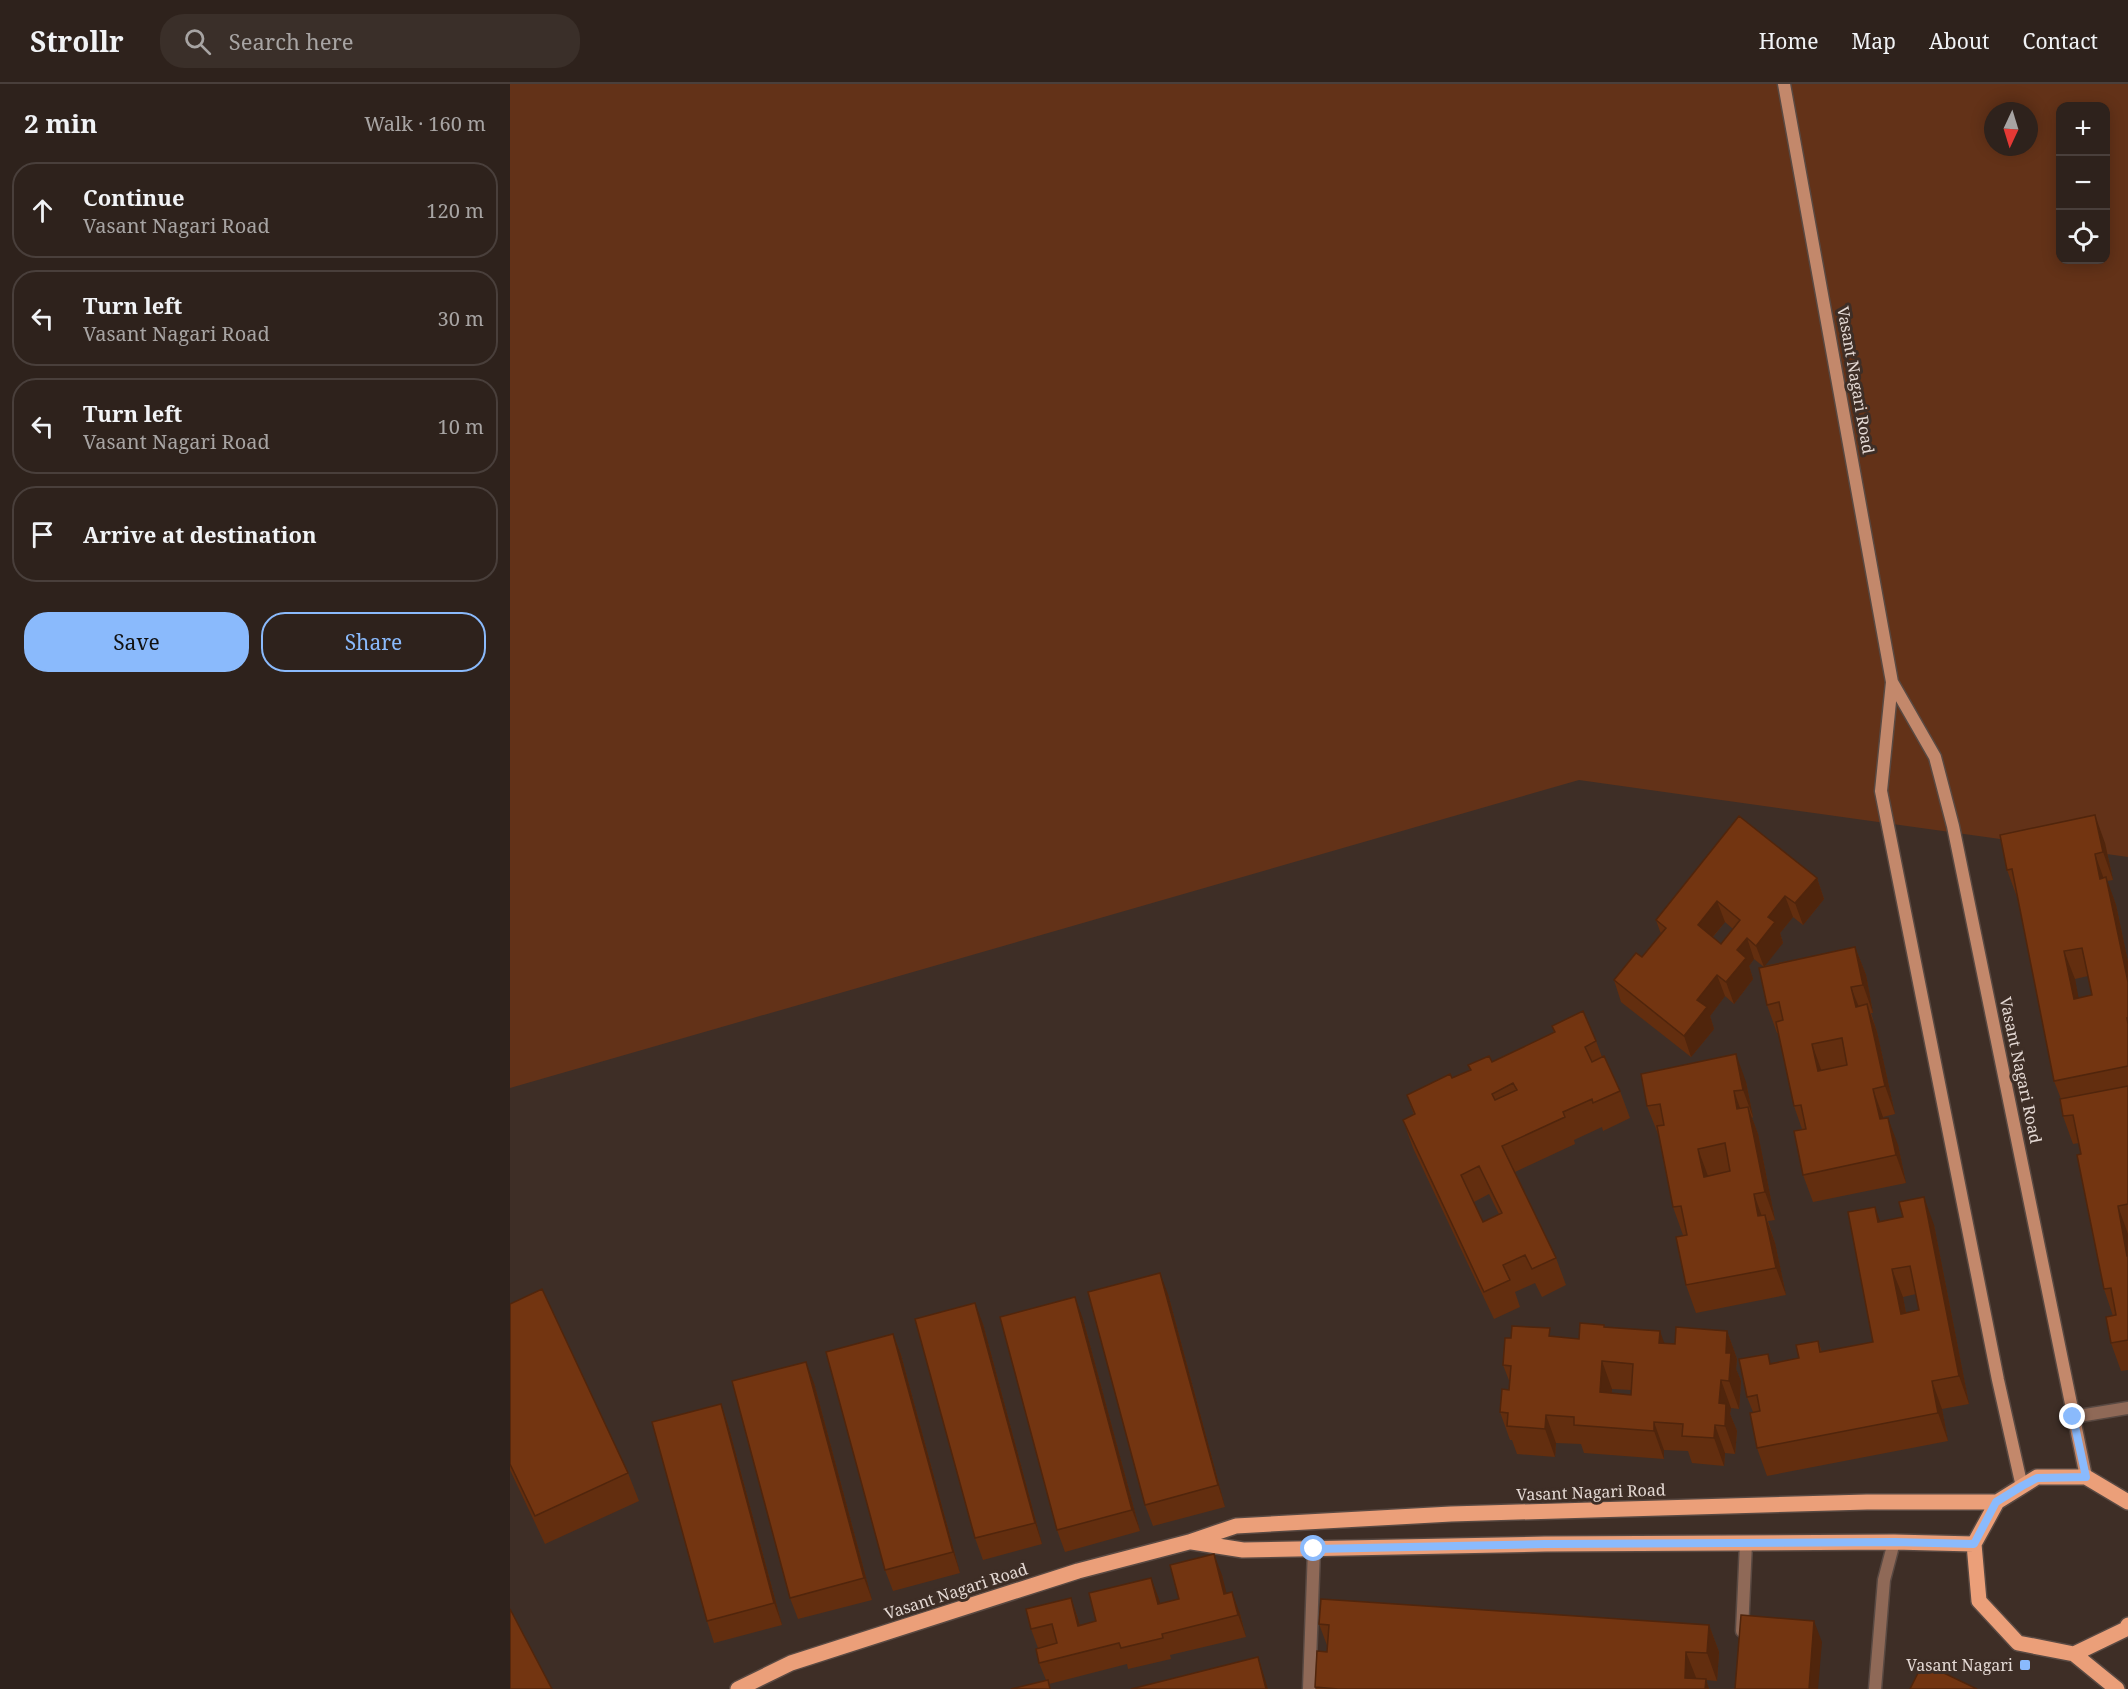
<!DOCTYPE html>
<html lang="en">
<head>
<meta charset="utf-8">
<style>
  body { margin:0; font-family:"Noto Serif",serif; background:#3a2f29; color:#f1f3f6 }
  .controls { position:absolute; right:18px; top:18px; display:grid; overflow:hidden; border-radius:12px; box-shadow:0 3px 15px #0003 }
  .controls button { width:54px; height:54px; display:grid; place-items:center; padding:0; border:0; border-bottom:2px solid #493f3b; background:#2e221c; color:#f1f3f6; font:30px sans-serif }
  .compass { position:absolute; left:1474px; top:18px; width:54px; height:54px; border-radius:50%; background:#2e221c; box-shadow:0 3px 15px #0003; rotate:184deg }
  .stop { position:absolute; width:18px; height:18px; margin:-14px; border:4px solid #8abafc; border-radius:50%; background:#fff }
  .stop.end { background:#8abafc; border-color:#fff; box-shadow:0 2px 6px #0008 }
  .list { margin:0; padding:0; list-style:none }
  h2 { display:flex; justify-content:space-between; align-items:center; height:78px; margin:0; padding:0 24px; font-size:26px }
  h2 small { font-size:20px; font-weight:400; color:#a7a4a3 }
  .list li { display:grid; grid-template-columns:39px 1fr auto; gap:18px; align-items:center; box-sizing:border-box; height:96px; margin:0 12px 12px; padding:0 12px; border:2px solid #493f3b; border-radius:24px }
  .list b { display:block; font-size:22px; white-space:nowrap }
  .list p { margin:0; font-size:20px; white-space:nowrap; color:#a7a4a3 }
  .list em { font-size:20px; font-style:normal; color:#a7a4a3 }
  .actions { display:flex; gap:12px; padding:18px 24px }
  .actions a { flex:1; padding:14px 0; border:2px solid #8abafc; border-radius:24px; text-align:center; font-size:21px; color:#8abafc }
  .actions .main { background:#8abafc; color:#111 }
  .icon { flex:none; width:33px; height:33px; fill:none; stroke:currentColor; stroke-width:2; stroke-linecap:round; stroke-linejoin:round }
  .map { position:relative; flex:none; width:1618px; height:1605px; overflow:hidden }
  header { display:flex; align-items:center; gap:36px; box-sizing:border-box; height:84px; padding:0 30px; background:#2e221c; border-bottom:2px solid #493f3b }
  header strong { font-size:28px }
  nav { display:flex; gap:33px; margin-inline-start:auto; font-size:21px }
  .search { width:420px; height:54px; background:#3a2f29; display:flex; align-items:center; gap:15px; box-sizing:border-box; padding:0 21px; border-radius:24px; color:#a7a4a3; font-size:22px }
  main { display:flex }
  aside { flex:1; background:#2e221c }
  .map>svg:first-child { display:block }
</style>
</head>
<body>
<header>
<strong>Strollr</strong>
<div class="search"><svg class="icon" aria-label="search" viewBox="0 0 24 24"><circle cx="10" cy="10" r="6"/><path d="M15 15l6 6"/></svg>Search here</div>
<nav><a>Home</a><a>Map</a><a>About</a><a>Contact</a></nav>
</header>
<main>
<aside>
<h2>2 min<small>Walk · 160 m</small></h2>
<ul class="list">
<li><svg class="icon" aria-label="ahead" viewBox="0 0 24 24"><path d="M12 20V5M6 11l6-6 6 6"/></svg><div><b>Continue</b><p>Vasant Nagari Road</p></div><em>120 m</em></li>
<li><svg class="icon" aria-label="left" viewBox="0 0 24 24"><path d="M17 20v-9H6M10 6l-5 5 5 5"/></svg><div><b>Turn left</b><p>Vasant Nagari Road</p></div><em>30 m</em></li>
<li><svg class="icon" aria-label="left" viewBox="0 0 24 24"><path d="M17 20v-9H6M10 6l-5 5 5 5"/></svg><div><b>Turn left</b><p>Vasant Nagari Road</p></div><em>10 m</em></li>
<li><svg class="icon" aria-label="arrive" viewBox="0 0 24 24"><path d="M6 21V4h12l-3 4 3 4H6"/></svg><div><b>Arrive at destination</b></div></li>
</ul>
<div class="actions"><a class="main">Save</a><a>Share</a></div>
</aside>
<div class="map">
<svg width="1618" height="1605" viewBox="0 0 1618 1605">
  <rect width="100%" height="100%" fill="#3e2e26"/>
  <path fill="#633218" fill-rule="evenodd" d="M0,0h1618v773l-549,-77 -1069,308zM1550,22h46v154h-46zM1483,27h36v36h-36z"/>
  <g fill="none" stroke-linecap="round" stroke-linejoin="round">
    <defs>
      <path id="lane" d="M1563,1333l55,-9
        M1365,1605l9,-109 10,-38"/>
      <path id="street" d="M1232,1547l4,-88
        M799,1605l5,-140"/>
      <path id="secondary" d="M1274,0l108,598 -11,109 117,589 24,107
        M1382,598l43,75 18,69 133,651"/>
      <path id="primary" d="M1618,1418l-42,-25h-49l-40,25 -23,42 5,57 39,42 56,11 52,-25 2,-4
        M682,1458l51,8 302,-6 349,-2 80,2
        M1564,1570l43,35
        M228,1605l53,-26 287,-92 111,-29 47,-16 215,-12 416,-12h130"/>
    </defs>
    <use href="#lane" stroke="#594942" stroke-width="15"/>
    <use href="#street" stroke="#594942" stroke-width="15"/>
    <use href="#secondary" stroke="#594942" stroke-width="15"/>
    <use href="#primary" stroke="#594942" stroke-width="18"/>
    <use href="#lane" stroke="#8f6957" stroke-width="12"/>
    <use href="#street" stroke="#8f6957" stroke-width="12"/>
    <use href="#secondary" stroke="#c3886b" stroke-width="12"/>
    <use href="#primary" stroke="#eb9f79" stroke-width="15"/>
  </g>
  <path fill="#632e0f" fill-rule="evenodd" d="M1229,732l78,62 7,21 -21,26 -10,-8 -13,16 3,10 -19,23 91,-19 11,28 7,38h-2l6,19 18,82 -12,3 15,28 8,38 -93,19 -10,-27 -1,-46 -8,-23 -16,-73h-1l-10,-28 -3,-38 -10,-8 -5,7 4,13 -19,25 -9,-8 -15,20 4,13 -23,28 -70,-55 -7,-22 28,-23 19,-23 -5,-14zM1215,838l8,7 -12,15 -8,-7z
    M1595,759l8,37 -6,1 9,24 12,57v408l-7,1 -10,-28 2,-27 -9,-27 -25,-146 -6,1 -10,-28 -2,-17 -7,-18 -36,-184h-1l-10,-27zM1578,892l4,19 -14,3 -3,-19z
    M1042,942l44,15 6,16 18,34 10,27 -27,13 -1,-4 -28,13 1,4 -60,28 41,86 10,27 -24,12 -7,-14 -20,9 5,15 -26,12 -81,-171 -10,-28 11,-5 -7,-20 45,-17 18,-8 -2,-5 24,-3 62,-29zM979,1110l10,20 -16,8 -9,-20z
    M1236,998l7,35 -1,1 6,16 17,86 -7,1 7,22 11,52 -90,18 -10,-28 -3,-50 -10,-28 -14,-73h-1l-11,-28z
    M1370,1138l54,3 35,179 -27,5 6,32 -181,35 -10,-28 -4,-36 -6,-15 24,-34 28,-5 19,-17 4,11 51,-10zM1406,1210l3,16 -13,3 -3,-16z
    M658,1210l57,213 -72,19 -8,-21z
    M0,1220l118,169 11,28 -94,43 -35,-74z
    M573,1235l57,212 -75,21 -8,-22z
    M473,1240l59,220 -59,16 -8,-22z
    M1094,1241l1,3 59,15 11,1 52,-13 10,28 -1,10 5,12 -2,28 -8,-1 -1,6 7,17 -2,23 -10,-1 -1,13 -32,-3 -4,-12 -24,-1v9l-80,-6 -3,-9 -25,-1 -1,14 -38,-3 -5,-14h-2l-10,-28 9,-22 1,-7 -7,-18 8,-27 42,-2 26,3zM1102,1305l19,1v5l-19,-2z
    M383,1250l8,21 59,218 -67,18 -8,-21z
    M304,1299l58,217 -74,19 -8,-21z
    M211,1320l7,21 54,200 -68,18 -7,-22z
    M712,1491l4,19 14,20 6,23 -76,18 1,4 -43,10 -1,-5 -78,20 2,5 -5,-9 -7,-17 -1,-15 -7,-19 40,-31 9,27 16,-4 55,-43 9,26 19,-5z
    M809,1540l390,1 10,27 -2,29 -11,-1 3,9h-393l-1,-2 12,-35 1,-4z"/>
  <path fill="#50250c" d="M1585,731l10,28 8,37 -10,-28z
    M1585,770l10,28 -5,-3z
    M1596,793l10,28 12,57v20z
    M1307,794l7,21 -21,26 -8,-22z
    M1275,812l8,21 -13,16 3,10 -19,24 -8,-21 12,-29z
    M1207,817l8,21 -20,24 -7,-21z
    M1237,854l7,21 -5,7 4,13 -19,25 -8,-22 11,-32z
    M1345,863l11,28 7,38 -10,-28z
    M1554,867l11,28 9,47 -10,-27z
    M1207,891l8,21 -15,20 4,13 -23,28 -7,-21 13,-36z
    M1341,903l11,28 -6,-8z
    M1357,920l10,28 18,82 -10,-28z
    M1302,960l10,28 -4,-1z
    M1226,970l10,28 7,35 -10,-27z
    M1363,1005l10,28 7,30 -10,-28z
    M1224,1007l10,28 -7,-10z
    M1238,1023l10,27 17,86 -10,-28z
    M1378,1034l10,27 8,38 -10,-28z
    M1188,1065l10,27 -4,1z
    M1244,1110l10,28 -6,-6z
    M1414,1113l10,28 35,179 -10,-28z
    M1608,1122l10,28v24z
    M1365,1123l10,28 -7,-13z
    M1255,1131l10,28 11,52 -10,-27z
    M1382,1185l11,28 8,44 -10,-27z
    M650,1189l8,21 57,213 -7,-22z
    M565,1213l8,22 57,212 -8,-21z
    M465,1219l8,21 59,220 -7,-21z
    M1150,1247l10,28 -11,-16z
    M1217,1247l10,28 -1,10 5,12 -2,28 -10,-28 -3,-28z
    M383,1250l8,21 59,218 -7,-21z
    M1092,1277l10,28 -2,31 -10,-28z
    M296,1278l8,21 58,217 -8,-22z
    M1211,1296l10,28 -1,6 7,17 -2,23 -10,-28 -6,-23z
    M1422,1297l10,28 6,32 -10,-28z
    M211,1320l7,21 54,200 -8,-22z
    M1036,1331l10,28 -1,14 -10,-28z
    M1144,1338l10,28v9l-10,-28z
    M1205,1341l10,28 -1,13 -10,-28z
    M704,1470l8,21 10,40 -8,-21z
    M641,1494l8,21 7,27 -8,-22z
    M722,1508l8,22 6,23 -8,-22z
    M561,1514l7,21 8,28 -8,-21z
    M1304,1537l8,21 -4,47h-9z
    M1199,1541l10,27 -2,29 -10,-28z
    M1176,1568l11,28 -12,-2z
    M748,1573l7,22 3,10h-2z
    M1196,1595l3,10h-4z"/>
  <path fill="#733511" stroke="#50250c" stroke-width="1.5" fill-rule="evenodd" d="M1585,731l8,37 -8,2 5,25 6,-2 22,105v36h-1l1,6v42l-74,15 -42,-212 -5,1 -7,-35zM1572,864l10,47 -18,4 -10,-48z
    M1229,732l78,62 -22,25 -10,-7 -17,21 7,5 -19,24 -9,-8 -10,12 9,8 -20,24 -9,-7 -20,25 10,7 -23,29 -70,-56 22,-27 6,4 24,-29 -10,-8zM1207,817l23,19 -19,24 -23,-19z
    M1345,863l8,38 -12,2 5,20 11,-3 18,82 -12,3 7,30 8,-1 8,37 -93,20 -9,-44 12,-2 -5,-24 -7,1 -18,-84 7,-2 -4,-18 -12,3 -8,-37zM1332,954l5,27 -29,6 -6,-27z
    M1073,927l13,30 -11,6 7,15 12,-6 16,35 -27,12 -1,-4 -29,13 2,5 -63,29 54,112 -24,11 -7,-14 -22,10 7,15 -26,12 -81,-172 12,-6 -8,-19 43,-21 2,4 19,-8 -3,-5 21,-9 3,6 63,-30 -3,-6zM1003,999l4,7 -22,10 -3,-6zM969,1082l23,47 -19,9 -22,-47z
    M1226,970l7,36 -9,1 3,18 11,-2 17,85 -11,2 4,22 7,-1 11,53 -90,17 -10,-48 11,-2 -6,-29 -8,1 -16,-81 7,-1 -4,-21 -13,2 -6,-32zM1215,1059l5,28 -26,6 -6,-28z
    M1618,1002v118l-10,2 9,50h1v84l-17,3 -5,-26 10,-2 -5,-27 -7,1 -27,-134 4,-1 -8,-39 -10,1 -3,-17z
    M1414,1113l35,179 -27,5 6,32 -181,35 -7,-35 10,-2 -3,-16 -10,2 -8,-38 29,-5 2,10 29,-6 -3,-13 22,-4 2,11 53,-10 -25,-130 27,-5 3,15 25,-5 -4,-15zM1400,1182l9,44 -18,4 -9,-45z
    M650,1189l58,212 -73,20 -57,-213z
    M32,1205l86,184 -93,43 -25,-52v-160z
    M565,1213l57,213 -75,20 -57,-213z
    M465,1219l60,220 -60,15 -60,-219z
    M1070,1239l24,2v2l56,4 -1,12 16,1 1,-17 51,4 -1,22h5l-2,28 -8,-1 -2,23 7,1 -1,22 -10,-1 -1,13 -32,-2 1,-12 -29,-2v9l-80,-6v-8l-28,-2 -1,14 -38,-3 1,-13 -8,-1 2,-23 7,1 2,-24 -8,-1 2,-27h6l1,-12 38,2 -1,8 30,3zM1092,1277l31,3 -2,31 -31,-3z
    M383,1250l60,218 -68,18 -59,-218z
    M296,1278l58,216 -74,20 -58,-217z
    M211,1320l53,199 -67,18 -55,-199z
    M704,1470l10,40 8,-2 6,23 -76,19 1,4 -42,10 -2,-5 -80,20 -3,-14 21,-6 -5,-19 -21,5 -5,-20 45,-11 7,28 18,-5 -7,-28 62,-15 7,26 21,-5 -9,-34z
    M811,1515l388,26 -2,28 -21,-1 -1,26 21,1 -1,10h-367l-23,-2 2,-36 10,1 2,-27 -10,-1z
    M0,1525l42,80h-42z
    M1231,1531l73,6 -5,68h-74z
    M748,1573l8,32h-135z
    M1413,1579l54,26h-67z
    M538,1596l2,9h-39z"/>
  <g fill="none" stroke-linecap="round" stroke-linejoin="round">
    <path stroke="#8abafc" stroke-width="8" d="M804,1465l231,-5 349,-2 80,2 22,-42 26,-16 15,-8 49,-1 -13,-60"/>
  </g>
  <rect fill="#8abafc" stroke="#3e2e26" stroke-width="2" x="1509" y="1575" width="12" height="12" rx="3"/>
  <g text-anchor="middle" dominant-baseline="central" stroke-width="6" stroke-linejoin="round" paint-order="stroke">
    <g font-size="16" fill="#e4d9d4" stroke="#3e2e26">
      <text transform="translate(1346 296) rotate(80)">Vasant Nagari Road</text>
      <text transform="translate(1511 986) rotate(78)">Vasant Nagari Road</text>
      <text transform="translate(1081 1408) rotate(-2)">Vasant Nagari Road</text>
      <text transform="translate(446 1507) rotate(-18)">Vasant Nagari Road</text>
    </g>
    <g font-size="16" fill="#e4d9d4" stroke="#3e2e26" text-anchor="end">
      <text x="1503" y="1581">Vasant Nagari</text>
    </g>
  </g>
</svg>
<div class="controls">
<button>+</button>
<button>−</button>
<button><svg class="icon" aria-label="locate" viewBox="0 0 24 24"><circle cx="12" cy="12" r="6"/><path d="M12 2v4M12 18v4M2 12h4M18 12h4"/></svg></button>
</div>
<svg class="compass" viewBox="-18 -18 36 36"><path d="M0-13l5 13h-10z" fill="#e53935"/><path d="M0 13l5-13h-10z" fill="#a7a4a3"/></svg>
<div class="stop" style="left:804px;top:1465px"></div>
<div class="stop end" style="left:1563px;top:1333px"></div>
</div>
</main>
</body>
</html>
